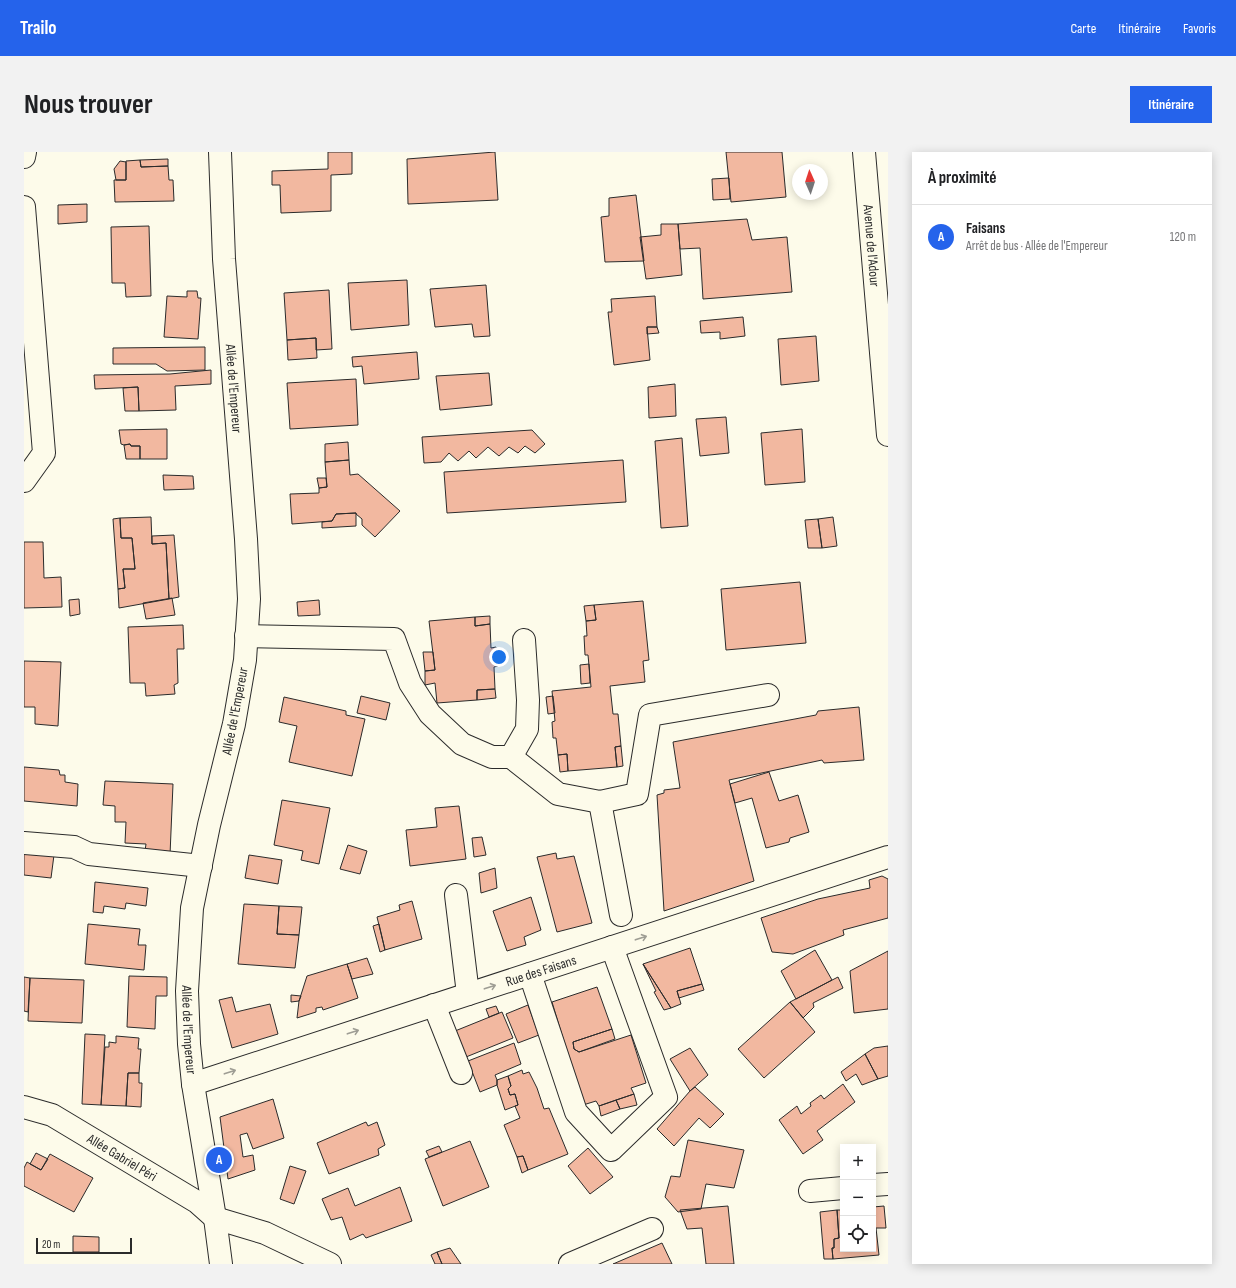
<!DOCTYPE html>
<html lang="fr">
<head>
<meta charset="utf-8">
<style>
  body { margin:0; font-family:"Sofia Sans Condensed",sans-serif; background:#f2f2f2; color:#202124 }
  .controls { position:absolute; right:12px; bottom:12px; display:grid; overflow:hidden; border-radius:0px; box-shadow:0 2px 10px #0003 }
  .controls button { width:36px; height:36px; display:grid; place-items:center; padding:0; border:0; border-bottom:1px solid #e0e0e0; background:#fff; color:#202124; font:20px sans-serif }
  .compass { position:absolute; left:768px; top:12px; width:36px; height:36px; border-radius:50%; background:#fff; box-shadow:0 2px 10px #0003; rotate:357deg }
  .scale { position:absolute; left:12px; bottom:10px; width:96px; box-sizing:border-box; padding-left:4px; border:2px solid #2b2b2b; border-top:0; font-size:11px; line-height:14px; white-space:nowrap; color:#2b2b2b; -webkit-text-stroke:3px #fdfbea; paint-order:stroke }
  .you { position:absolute; left:475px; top:505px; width:14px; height:14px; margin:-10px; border:3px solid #fff; border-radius:50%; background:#1a73e8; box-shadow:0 0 0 6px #1a73e833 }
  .badge { display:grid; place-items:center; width:26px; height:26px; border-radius:50%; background:#2563eb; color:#fff; font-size:13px; font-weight:700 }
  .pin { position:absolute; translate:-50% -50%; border:2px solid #fff; box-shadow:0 1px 4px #0006 }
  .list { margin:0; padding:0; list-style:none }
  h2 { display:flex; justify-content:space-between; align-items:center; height:52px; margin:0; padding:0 16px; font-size:17px }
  h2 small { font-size:13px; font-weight:400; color:#757577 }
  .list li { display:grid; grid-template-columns:26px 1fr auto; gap:12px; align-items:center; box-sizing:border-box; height:64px; padding:0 16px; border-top:1px solid #e0e0e0 }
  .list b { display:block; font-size:15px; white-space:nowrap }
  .list p { margin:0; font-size:13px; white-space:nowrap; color:#757577 }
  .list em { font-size:13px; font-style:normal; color:#757577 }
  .icon { flex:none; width:22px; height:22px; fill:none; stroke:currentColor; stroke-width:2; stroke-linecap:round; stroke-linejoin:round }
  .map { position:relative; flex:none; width:864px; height:1112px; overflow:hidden; border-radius:0px }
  header { display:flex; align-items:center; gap:24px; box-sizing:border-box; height:56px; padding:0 20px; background:#2563eb; color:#fff }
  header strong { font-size:19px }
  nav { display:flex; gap:22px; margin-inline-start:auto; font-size:14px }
  .intro { display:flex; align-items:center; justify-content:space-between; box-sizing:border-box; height:96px; padding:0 24px }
  h1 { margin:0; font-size:28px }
  .button { padding:10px 18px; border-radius:0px; background:#2563eb; color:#fff; font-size:14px; font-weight:700 }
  main { display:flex; gap:24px; padding:0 24px }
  aside { flex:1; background:#fff; border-radius:0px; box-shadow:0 2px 10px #0003 }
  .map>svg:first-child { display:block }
</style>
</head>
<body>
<header>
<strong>Trailo</strong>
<nav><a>Carte</a><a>Itinéraire</a><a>Favoris</a></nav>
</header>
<div class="intro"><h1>Nous trouver</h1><a class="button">Itinéraire</a></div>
<main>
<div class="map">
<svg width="864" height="1112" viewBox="0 0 864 1112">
  <rect width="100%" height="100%" fill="#fdfbea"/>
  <path fill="#f2b8a0" stroke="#2b2b2b" d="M304,0h24v22l-21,1v36l-50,2 -1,-28h-8v-14l56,-2z
    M471,0l3,48 -90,4 -1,-45z
    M702,0h56l4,45 -55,5z
    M144,7v7l-27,1 -1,-7z
    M116,8l1,7 27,-1 1,14h4l1,21 -59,1 -1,-22h12v-19z
    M96,9l6,1v18h-10l-2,-11z
    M705,26l1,21 -17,1 -1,-21z
    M612,43l8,66 -39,1 -4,-45 8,-1v-18z
    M63,52v18l-29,2v-19z
    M723,67l5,21 35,-3 5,55 -89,7 -3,-51 -20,1 -2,-25z
    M637,72h17l4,51 -36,4 -6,-42 21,-2z
    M125,74l2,70 -25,1 -1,-14h-13l-1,-56z
    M383,128l2,45 -58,5 -3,-47z
    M462,133l4,51 -16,1 -2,-13 -37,3 -5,-38z
    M305,138l3,59 -16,1v-12l-29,2 -3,-47z
    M163,139h10l1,7h3l-3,41 -34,-2 3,-41 20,1z
    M631,144l2,31h-10l3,33 -36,5 -6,-53h4l-1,-13z
    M719,165l2,19 -25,3v-7l-19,1 -1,-12z
    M623,175h10l2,6 -12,1z
    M792,184l3,45 -38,4 -3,-46z
    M292,186l1,20 -29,2 -1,-20z
    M181,195v23l-38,1 -11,-7h-43v-16z
    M393,200l2,27 -55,5 -2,-18 -9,1 -1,-10z
    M187,218v14l-36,2 1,24 -37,1 -1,-24 -43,2 -1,-14 76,-1z
    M465,221l3,32 -52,5 -4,-34z
    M332,227l2,46 -68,4 -3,-46z
    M651,232l1,32 -27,2 -1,-31z
    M114,235l1,24h-14l-2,-23z
    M702,265l3,36 -29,3 -4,-37z
    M143,277v30h-27v-13h-9l-1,-2 -6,1 -3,-1 -2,-14z
    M778,277l3,53 -40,3 -4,-52z
    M508,278l13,14 -10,9 -10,-7 -7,7 -9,-6 -10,9 -11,-9 -12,11 -7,-7 -11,10 -9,-8 -8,9 -17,1 -2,-26z
    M658,286l6,88 -27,2 -6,-87z
    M324,290l1,18 -24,2v-18z
    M106,292l1,2h9v13h-14l-2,-14z
    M325,308l1,15 8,-1 42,37 -25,26 -13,-12v-6l-6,-5v-1l-20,1 -4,7 -40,3 -2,-30 29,-1v-5l8,-1 -2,-25z
    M599,308l3,42 -179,11 -3,-41z
    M139,323l30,1 1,13 -30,1z
    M293,326h9l1,9 -8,1z
    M332,361v13l-34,2v-6l10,-1 4,-7z
    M127,365l1,27 14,-1 3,56 -50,9 -1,-19 7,-1 -2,-19h12l-3,-31h-11l-1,-20z
    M809,365l4,29 -15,2 -4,-29z
    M96,366l1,20h11l3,31h-12l2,19 -7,1 -5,-70z
    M794,367l4,29h-14l-3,-28z
    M150,383l5,62 -10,2 -3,-56 -14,1v-8z
    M0,390h19l1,36 17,-1 1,30 -38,1z
    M776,430l6,61 -80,7 -5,-61z
    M148,446l3,17 -29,4 -3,-16z
    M55,447l1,15 -10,2 -1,-16z
    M295,448l1,15 -22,1 -1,-14z
    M619,449l6,59 -6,1 2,21 -35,4 3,28h5l3,32 -6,1 2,20 -49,4 -1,-17 -9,1 -2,-17h-3l-1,-16 3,-1 -3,-30 39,-4 -3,-32h-3l-1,-19h3l-1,-15 10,-1 -2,-15z
    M570,453l2,15 -10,1 -2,-15z
    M466,464v8l-15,2v-9z
    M451,465v9l15,-2 1,24 5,-1 2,19 -4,1 1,22 -18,1v10l-40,3 -2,-20 -10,2v-14l10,-1 -6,-49z
    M159,473l1,24h-7l1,34 -4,2 1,9 -29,2 -1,-13h-15l-2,-56z
    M399,500h10l2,18 -10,1z
    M0,509l37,1 -3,64 -23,-2v-17h-11z
    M565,512l1,19 -9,1 -1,-19z
    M471,537l1,9 -19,2v-10z
    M337,544l29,7 -4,17 -29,-7z
    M529,544l2,17 -7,1 -2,-17z
    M260,545l62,14v4l19,4 -13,57 -63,-14 8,-36 -18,-4z
    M835,555l5,53 -40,3 -2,-3 -93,20 25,101 -90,30 -7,-116 7,-2v-3l16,-2 -7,-46 143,-27 2,-4z
    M597,594l2,20 -6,1 -2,-20z
    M543,602l1,17 -8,1 -2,-17z
    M0,615l35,3 1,5h5v7l13,2 -1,22 -53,-5z
    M745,620l10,29 19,-6 11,37 -19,6 -1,4 -23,6 -14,-50 -17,5 -5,-19z
    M81,629l68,3 -3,71 -25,-4 1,-7 -21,-1 1,-21h-11v-16l-12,-1z
    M258,648l48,8 -11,56 -18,-4 2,-9 -29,-6z
    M435,654l7,53 -56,7 -4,-36 31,-3 -2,-19z
    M458,685l4,18 -12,2 -2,-19z
    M324,693l19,6 -7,23 -20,-5z
    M0,699l30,4 -3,23 -27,-3z
    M532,701l1,6 17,-3 18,67 -35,9 -20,-75z
    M225,703l33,5 -4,24 -33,-6z
    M471,716l2,20 -16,5 -2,-20z
    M858,724l6,3v39l-45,12 1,5 -51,19 -21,-2 -11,-34 57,-19 52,-11 -1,-8z
    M71,730l53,6 -2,18 -20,-3 -1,6 -21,-3 -1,7 -10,-1z
    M507,745l10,33 -17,7 2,8 -19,6 -14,-40z
    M388,749l10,38 -37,11 -8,-33 23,-7 -1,-5z
    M220,752l35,2 -2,28 22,1 -4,33 -57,-4z
    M255,754l23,1 -3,28 -22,-1z
    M64,772l52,5 -2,16h8l-2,25 -59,-6z
    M355,772l6,26 -5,2 -7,-26z
    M666,796l12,36 -25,7 4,13 -10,4 -28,-44z
    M791,798l17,30 -36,19 -15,-28z
    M864,799v58l-34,4 -4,-42z
    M343,806l6,16 -21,5 -5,-15z
    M323,812l11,34 -35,12 -1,-3 -6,1v4l-19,6 2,-17 8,-25z
    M619,812l28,44 -7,2 -10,-18 2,-1z
    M105,824l38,1v19h-11l-1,33 -28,-2z
    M0,825l6,1 -2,34 -4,-1z
    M814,825l5,11 -30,15 1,4 -11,11 -13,-16z
    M6,826l54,2 -2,43 -54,-2z
    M678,832l2,6 -25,8 -2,-7z
    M573,835l15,42 -39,13 1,7 5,3 52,-17 15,48 -15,5 3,6 -35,12 -3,-5 -13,4 -31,-103z
    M267,843l10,1 -2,5 -8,1z
    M208,845l4,15 34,-8 8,30 -46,14 -13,-48z
    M766,850l25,30 -51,46 -26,-29z
    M504,853l11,30 -21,8 -12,-29z
    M472,854l3,7 -10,4 -3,-8z
    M478,860l11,26 -47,19 -11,-26z
    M588,877l3,10 -36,13 -5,-3 -1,-7z
    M61,882l20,1 -4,70 -19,-1z
    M92,884l23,2 -1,11h3l-2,24h-11l-2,33 -25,-1 4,-58h4v-5l7,1z
    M490,891l7,21 -26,11 2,5v5l-17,7 -12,-31z
    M864,894v30l-10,3 -13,-25 9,-6z
    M666,896l18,27 -18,16 -20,-32z
    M841,902l13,25 -16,6 -6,-11 -10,7 -5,-9z
    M498,918l1,4 6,-2 8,16 7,21 5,-1 19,46 -40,16 -5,-14 -6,1 -13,-32 16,-7 -5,-12 3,-1 -3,-11 -5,1 -2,-6 3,-3 -3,-10z
    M104,921h11v10h3l-1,24 -15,-1z
    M484,924l3,10 -3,3 2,6 5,-1 3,11 -13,5 -8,-25v-5z
    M819,932l12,18 -38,29 6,9 -20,14 -24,-34 18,-14 4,8 10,-8 -1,-3 11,-8 3,4z
    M671,935l29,27 -14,14 -11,-10 -25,28 -17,-17 33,-38z
    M610,942l3,11 -17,4 -4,-9z
    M249,947l11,39 -31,11 -6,-16 -7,2 3,22 10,-2 2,15 -27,9 -8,-62z
    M592,948l4,9 -19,7 -2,-10z
    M342,970l2,4 9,-4 8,23 -7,4 1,6 -50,19 -12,-31z
    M664,988l56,10 -10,38 -28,-4 -5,25 -23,3 -13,-15 6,-21 9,1z
    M446,989l19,46 -46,19 -18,-47z
    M415,994l3,6 -13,5 -3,-6z
    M564,996l25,29 -23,17 -22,-28z
    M12,1001l12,6 -7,11 -11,-6z
    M26,1002l43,24 -19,34 -50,-26v-18l3,-6 14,8z
    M499,1004l5,14 -6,3 -5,-16z
    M266,1014l16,5 -12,33 -14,-5z
    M376,1035l12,34 -46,17 -3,-4 -13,6 -8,-23 -11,3 -9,-21 26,-11 7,18z
    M704,1054l6,58h-28l-4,-36 -15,1 -7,-19z
    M860,1054l2,22h-10l3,27 -46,4 -1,-11h2v-9l5,-1 -2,-28h6v39h30v-42z
    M813,1058l2,28 -5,1v9h-2l1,11h-9l-4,-47z
    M49,1084l26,1v15h-26z
    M638,1091l10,21h-59z
    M426,1096l11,16h-19l-5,-12z
    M413,1100l5,12h-7l-4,-9z"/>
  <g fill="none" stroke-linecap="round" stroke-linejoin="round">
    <defs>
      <g id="minor">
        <path id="s1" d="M196,0l4,107 22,280 3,60 -4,61 -11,64 -25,101 -17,83 -5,83 2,53 4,40 22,134 6,46"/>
        <path d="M0,5l1,-5"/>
        <path d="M0,55l20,246 -20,28"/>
        <path d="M222,484l148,3 16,44 20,31 32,30 30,13h19l16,-28 1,-29 -4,-60"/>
        <path d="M487,605l47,37 42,8 37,-8 13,-79 118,-20"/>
        <path d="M576,650l21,113"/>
        <path d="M0,691l50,4 15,7 112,12"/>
        <path d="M432,743l12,99"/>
        <path d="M506,822l46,138 35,38 55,-53 -54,-150"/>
        <path d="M410,853l27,68"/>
        <path id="s2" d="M169,932l695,-227"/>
        <path id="s3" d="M0,955l28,8 145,87 18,16 50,15 65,31"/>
        <path d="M849,1033l15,-1"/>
        <path d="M786,1039l33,-3"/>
        <path d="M546,1112l82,-35"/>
      </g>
      <g id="major">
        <path id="s4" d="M840,0l24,283"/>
      </g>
    </defs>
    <use href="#minor" stroke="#2b2b2b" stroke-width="24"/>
    <use href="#major" stroke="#2b2b2b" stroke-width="24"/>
    <use href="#minor" stroke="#fdfbea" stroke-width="22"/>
    <use href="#major" stroke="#fdfbea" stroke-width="22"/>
  </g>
  <defs><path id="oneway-shaft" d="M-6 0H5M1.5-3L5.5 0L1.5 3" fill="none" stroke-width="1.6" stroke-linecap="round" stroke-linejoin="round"/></defs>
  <g stroke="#9e9d94">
    <use href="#oneway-shaft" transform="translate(617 786) rotate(-18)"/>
    <use href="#oneway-shaft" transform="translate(466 835) rotate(-18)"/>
    <use href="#oneway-shaft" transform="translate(329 880) rotate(-18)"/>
    <use href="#oneway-shaft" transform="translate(206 920) rotate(-18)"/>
  </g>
  <g text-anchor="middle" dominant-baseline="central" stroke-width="3" stroke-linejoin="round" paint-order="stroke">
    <g font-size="14" fill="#2b2b2b" stroke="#fdfbea">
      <text stroke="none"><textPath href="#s4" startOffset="94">Avenue de l'Adour</textPath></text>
      <text stroke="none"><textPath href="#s1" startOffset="237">Allée de l'Empereur</textPath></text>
      <text transform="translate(211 559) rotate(-79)">Allée de l'Empereur</text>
      <text stroke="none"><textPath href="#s2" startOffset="366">Rue des Faisans</textPath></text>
      <text stroke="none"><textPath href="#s1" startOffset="885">Allée de l'Empereur</textPath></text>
      <text stroke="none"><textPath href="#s3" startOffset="111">Allée Gabriel Péri</textPath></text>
    </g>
  </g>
</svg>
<div class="controls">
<button>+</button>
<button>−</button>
<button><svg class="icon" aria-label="locate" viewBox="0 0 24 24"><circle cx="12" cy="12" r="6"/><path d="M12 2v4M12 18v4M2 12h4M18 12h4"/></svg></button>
</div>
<svg class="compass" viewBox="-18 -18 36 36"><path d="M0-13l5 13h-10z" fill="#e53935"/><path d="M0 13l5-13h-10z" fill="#757577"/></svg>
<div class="scale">20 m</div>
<div class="you"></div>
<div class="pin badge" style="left:195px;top:1008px">A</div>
</div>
<aside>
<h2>À proximité<small></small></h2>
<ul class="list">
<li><span class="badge">A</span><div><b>Faisans</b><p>Arrêt de bus · Allée de l'Empereur</p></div><em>120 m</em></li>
</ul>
</aside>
</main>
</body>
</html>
